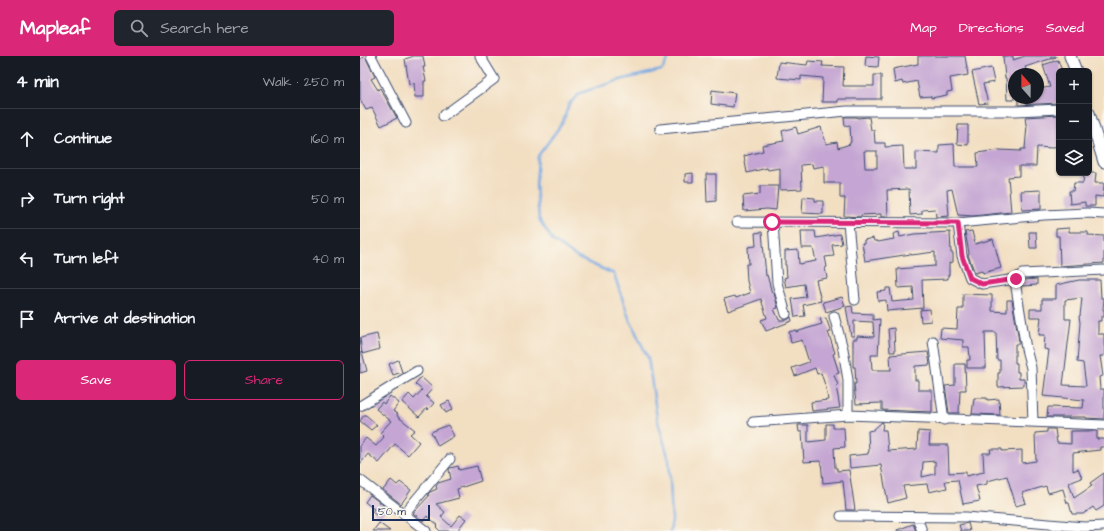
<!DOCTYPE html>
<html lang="en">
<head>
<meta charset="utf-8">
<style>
  body { margin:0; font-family:"Architects Daughter",sans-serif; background:#20242c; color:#f1f3f6 }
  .controls { position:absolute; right:12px; top:12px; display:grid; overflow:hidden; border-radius:6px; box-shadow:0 1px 3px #0004 }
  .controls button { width:36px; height:36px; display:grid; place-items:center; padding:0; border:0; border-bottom:1px solid #363941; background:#171b24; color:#f1f3f6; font:20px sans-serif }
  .compass { position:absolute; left:648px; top:12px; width:36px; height:36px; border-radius:50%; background:#171b24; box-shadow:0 1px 3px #0004; rotate:339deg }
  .scale { position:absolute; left:12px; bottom:10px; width:58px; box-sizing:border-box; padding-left:4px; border:2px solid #1b2f5e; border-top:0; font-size:11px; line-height:14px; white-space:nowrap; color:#1b2f5e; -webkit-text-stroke:3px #fbf7ec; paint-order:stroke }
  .stop { position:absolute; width:12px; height:12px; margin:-9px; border:3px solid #db2777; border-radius:50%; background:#fff }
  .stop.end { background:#db2777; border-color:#fff; box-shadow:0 1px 4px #0008 }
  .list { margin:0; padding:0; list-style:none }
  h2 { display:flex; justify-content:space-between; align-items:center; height:52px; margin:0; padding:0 16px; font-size:17px }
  h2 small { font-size:13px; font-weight:400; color:#9ea1a6 }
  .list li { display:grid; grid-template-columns:26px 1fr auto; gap:12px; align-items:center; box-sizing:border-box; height:60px; padding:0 16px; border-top:1px solid #363941 }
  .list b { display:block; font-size:15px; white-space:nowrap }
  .list em { font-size:13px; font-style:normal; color:#9ea1a6 }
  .actions { display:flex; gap:8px; padding:12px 16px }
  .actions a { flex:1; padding:9px 0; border:1px solid #db2777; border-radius:6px; text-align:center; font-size:14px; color:#db2777 }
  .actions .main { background:#db2777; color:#fff }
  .icon { flex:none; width:22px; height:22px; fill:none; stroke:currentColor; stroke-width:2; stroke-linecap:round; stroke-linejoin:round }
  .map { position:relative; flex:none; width:744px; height:475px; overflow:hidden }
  header { display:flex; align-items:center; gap:24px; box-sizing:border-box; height:56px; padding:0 20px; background:#db2777; color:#fff }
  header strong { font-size:19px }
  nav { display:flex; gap:22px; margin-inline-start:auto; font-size:14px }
  .search { width:280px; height:36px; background:#20242c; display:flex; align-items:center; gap:10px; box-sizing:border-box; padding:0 14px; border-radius:6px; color:#9ea1a6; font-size:15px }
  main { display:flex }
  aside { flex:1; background:#171b24 }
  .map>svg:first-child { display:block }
</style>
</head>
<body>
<header>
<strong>Mapleaf</strong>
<div class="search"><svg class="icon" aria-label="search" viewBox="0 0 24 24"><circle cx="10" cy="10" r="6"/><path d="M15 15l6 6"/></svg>Search here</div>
<nav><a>Map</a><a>Directions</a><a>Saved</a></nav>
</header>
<main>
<aside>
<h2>4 min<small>Walk · 250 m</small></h2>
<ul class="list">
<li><svg class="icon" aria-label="ahead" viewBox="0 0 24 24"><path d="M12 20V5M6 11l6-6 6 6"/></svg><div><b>Continue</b></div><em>160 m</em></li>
<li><svg class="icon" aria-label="right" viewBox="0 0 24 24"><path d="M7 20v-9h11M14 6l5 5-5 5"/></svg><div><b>Turn right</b></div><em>50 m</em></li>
<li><svg class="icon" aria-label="left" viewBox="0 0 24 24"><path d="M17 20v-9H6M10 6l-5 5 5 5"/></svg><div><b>Turn left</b></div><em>40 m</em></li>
<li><svg class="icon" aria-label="arrive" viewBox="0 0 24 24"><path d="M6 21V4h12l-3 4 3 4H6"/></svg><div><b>Arrive at destination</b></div></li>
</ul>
<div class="actions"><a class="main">Save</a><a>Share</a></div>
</aside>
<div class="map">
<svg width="744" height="475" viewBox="0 0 744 475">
  <rect width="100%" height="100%" fill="#fbf7ec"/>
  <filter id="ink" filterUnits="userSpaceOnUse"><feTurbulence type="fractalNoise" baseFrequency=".025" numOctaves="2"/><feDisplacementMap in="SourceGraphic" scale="8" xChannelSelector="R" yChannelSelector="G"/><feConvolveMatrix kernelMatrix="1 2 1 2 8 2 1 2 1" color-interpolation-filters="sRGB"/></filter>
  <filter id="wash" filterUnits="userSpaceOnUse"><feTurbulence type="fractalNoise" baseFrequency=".012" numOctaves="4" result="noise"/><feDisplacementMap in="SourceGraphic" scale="16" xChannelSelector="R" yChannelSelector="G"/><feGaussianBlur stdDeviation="0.9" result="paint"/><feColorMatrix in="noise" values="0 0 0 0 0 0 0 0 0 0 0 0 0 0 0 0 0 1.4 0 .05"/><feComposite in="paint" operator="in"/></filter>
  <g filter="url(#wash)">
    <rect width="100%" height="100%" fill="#f2dec1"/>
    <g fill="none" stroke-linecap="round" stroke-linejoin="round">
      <path stroke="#77a9e2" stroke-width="2.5" d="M310,475l2,-11 -3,-60 -12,-42 -9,-60 -19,-40 -15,-44 -36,-16 -25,-17 -14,-22 -3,-33 2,-30 25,-34 6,-18 11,-11 40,-13 42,-10 8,-14"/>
    </g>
    <g id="blocks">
      <path fill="#c4a5d3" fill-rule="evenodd" d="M5,0l10,21 -4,2 7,11 2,-2 17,30 -16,8 -9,-18 -6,2 -6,-11v-40z
        M54,0h9l2,11h-2l3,14h-2v16h-9l-1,-14 -5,1 -4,-25z
        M506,0l13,1 -1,10 -13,-1z
        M558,0h47l3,19 -18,3 2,13 -5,1v3l-16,3v-2l-11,1 -3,-16 -14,3 -1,-3 -7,2 -2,-14 25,-5z
        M643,0h10v4l12,-4h31v1l-31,10 2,7h-13v26h-7l-1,-22h-1z
        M698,4l4,11h-3v32l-41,2v-7h20v-9l12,-2 -7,-22z
        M448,5l15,1 -1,4 22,1 -1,19h31v-11h7v24h-43v3h-16l1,-24 -22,-2v4l-24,-2 2,-16 28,3z
        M631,12l3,14 -11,2 5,19 -9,1 -7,-32z
        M352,34l23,3 -2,14 -22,-3z
        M699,59v31l-6,1 -1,1 -15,-1 -1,19h-17v10l-11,1 3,35 -38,4 -15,-1 -6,-26 -5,1 2,26 -13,1 -1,-8 -13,1v4l-12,1 -1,-26 -22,1 1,27h-7v-3l-20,1v2l-17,-1 1,-18h-5v-15h-16v-17l-11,2 -1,-4 -11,1 1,24 -22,1v-22l-12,2 -1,-2 -20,5 -3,-17 19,-5 -1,-6 22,-4 -2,-10 14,-4 2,7 23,-7 5,17 11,-2 1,6 12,-4v-2h1l-1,-17 -5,1 -1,-9h13v1l12,-1 2,13h3l1,13h10v4l18,-1 1,23h12v-17l23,1v-8l15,-1 1,23h23l-1,-14 22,-3 22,1v-2h4l2,-24h-1l-1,-8zM504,95h13v17h-12z
        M598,69h10v20l-11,-1z
        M333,117v9h-8v-8z
        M724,117h12l-1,10h9l-1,14 -8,-1v10h-10v-4l-15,2 -1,-13h4l1,-8h9z
        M346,118h10v27l-9,1z
        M400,130h18l-2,24 -9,-1 -23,2 -1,-15 17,-2z
        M681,134v19l-19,1 -1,-19z
        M443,141l12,1v3h8v13l-21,-1z
        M709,172v4h19v3l16,1v27l-44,3 -1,-30h-3v-7z
        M441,175h14l1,7 24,-4 2,10 -10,1 2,11 -9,1 2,10 -2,1 2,10 -11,2 5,21 -18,4 2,11 -10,1 -3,-18 14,-2 -2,-13 -18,3 -2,-9 3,-1 -1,-12h-1v-14l13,-1 1,14 17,-3 -3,-13h-11z
        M612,175l3,13 18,-5 8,29 -18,5 -1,-2 -7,2 -7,-18 1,-2 -4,-21z
        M402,176l4,44 1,-1 5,18h2l4,15 -4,1 5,11h8l4,-3 1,4 -26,10 -5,-11 6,-2 -6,-19 -33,12 -4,-12 11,-3 1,2 14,-5 -3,-12 -1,-17h3l-1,-17 8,-1 -1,-13z
        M539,176l1,5 14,-3 36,-2 1,21h2v9l-4,1v12h-1v4l-26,1 1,28 -36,3 -1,-11 -8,1 -1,-9 9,-1v-3h4l2,14 22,-2 -1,-13 -15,1 -1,-19 38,-3v-14l-24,3v-1l-46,7 -3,-18h2v-3l9,-2 1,3h3l1,1 16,-3 -1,-5z
        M669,176h7l1,16h-7z
        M677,223v6l-15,1v-4l2,-2z
        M719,224h21l1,18h3l-1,12h1v7h-3v4h-3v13h6v22h-4l3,20 -4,1 1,12h4v30l-18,-1v-1h-39l1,-10 35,1 1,-8 -41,-4 6,-46 -5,-1 1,-14h-6l2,-18h-11v-8h12v-10h14v-14zM722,242l-2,18h-1l1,7 -3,39 6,1 3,23 -23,-1 8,-66h-6v-19z
        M603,238l29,1v16l15,1v-12h5l7,41v3h-4v19h2v9h2v7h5v7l-26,1v-14h2v-13h-3l-1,-28h-11l1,36h-19v-8h3l-1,-13h-6v-7l-23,-2 1,-10 16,1 1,-20h5z
        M482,241l3,9 -19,6 -3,-10z
        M492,250l1,7 20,1v6l7,-1 -2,36h-7l1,15h19l-1,-15 38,-3 2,13 -15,1v14h3v10h14v22l-50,-2v-7l-26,1 -2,-20h2l-1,-17h-2v-28h4v-3l17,1 -1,-15 -19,-1v15h-3l-5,-29z
        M570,253l1,12 -10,1 -1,-12z
        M466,262l5,14h-3l7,21 -2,1 6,19 -5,2 4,10 -2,1 4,22 -28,3 -1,-9 17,-2 -2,-12 -5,-15 -4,1 -2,-6 -20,8 -3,-8 17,-6 -7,-22 -11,3 -2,-11 7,-2v2l26,-8 -2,-5z
        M534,272l1,24h-5l-2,-23z
        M17,278l3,15 -18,5 -2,-16z
        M2,296l5,19 -7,2v-20z
        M38,304l4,12 -9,3 -4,-11z
        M595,308h10l1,26h-6l-1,23h-10l-4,-27 10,-1z
        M61,321l12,11 -7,8 8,7 -6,7 -1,-2 -8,9 -17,-15 7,-8 5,5 8,-9 -7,-6z
        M30,340l9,7 -6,8 5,3 -1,2 18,14 -5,4 9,8 -11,13 -13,-11 -16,19 -11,-9 -8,10v-19l6,-7 10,8 8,-9 -4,-4 11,-12 -15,-12 6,-7 2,2z
        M614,342h13v2l12,-1 1,16 -28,-1z
        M89,345l4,8 -7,4 -5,-8z
        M4,359h2l11,10 -6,5 -11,-9z
        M522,366h1l-1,8h4l2,21 29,-2 1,-18 12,1 -1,13h19l1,28 17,-1v4l18,-4 -1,-19h8l-1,-4h12v2l20,-1v13l14,-2 -1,-28 12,-1v-3h8l2,14 14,1v-13h26v8h7v8h-4v3l-27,3v18l5,-2 4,9 -13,5 5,15 18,-12 -2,-3 14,-10v33l-8,5 -3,-4 -10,7h-11l-3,-11h-2l-4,-14 -15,4 -2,-7 -24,7 4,10 -10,3 -9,-30 -20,5v3l-11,2 4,15 -17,3 -5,-24 -13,1 2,7 -18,4 -2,-8 -24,2 3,12 -18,5 -7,-38 -31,3 -1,-12 19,-2v-2h1l-1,-21 5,-1zM575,405v13l-13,3 1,-15z
        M466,368h7v4h11l1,19 -11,1 1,20h2v3l12,-1 6,40h-9l-3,-29 -20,2 -2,-22 -17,1 -2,-30h-3l-1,-7h10v17l18,-2z
        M88,369l6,11 -16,10 -7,-14z
        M98,410l1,4 18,-4 4,15 -24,8 2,9 -23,6 9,8 -4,5 10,9 9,-11 6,4 -9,12h-17l-4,-4 2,-2 -11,-9 -4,5 -10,-8 16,-17 -1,-2 2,-2 7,-3 -1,-3 2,-3 13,-4 -2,-9 1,-2z
        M31,424l6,5 3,-3 11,8 -10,14 -18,-14z
        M10,439l17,13 -7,10 -8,-6 2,-3 -9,-7z
        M19,467l11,8h-17z
        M608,467l2,8h-9l-2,-6z
        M553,468l3,7h-19v-1z"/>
    </g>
  </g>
  <g filter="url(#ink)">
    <use href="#blocks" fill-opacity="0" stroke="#3b496d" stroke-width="1"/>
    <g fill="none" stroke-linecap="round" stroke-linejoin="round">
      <defs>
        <path id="minor" d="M11,0l35,67
          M83,60l51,-37 -14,-23
          M300,73l187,-18h169l43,-2
          M377,166l221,1 86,-8 43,-2 17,1
          M413,166l4,61 9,31
          M488,166l7,78
          M598,167l4,33 8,22 12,6 34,-5
          M474,260l9,33 5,31v35
          M573,285l11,79
          M0,350l57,-35
          M393,366l95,-7 256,10
          M673,366l-2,-54 -5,-19 -11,-68 1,-2 6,-5 82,-4
          M0,424l66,51
          M44,458l46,-55
          M481,460l125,1 118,10 20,-1
          M557,461l5,14"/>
        <path id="tertiary" d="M710,0l6,15
          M729,57l15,49"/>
      </defs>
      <use href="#minor" stroke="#3b496d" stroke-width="11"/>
      <use href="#tertiary" stroke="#3b496d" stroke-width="13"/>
      <use href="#minor" stroke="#fff" stroke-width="9"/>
      <use href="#tertiary" stroke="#fff" stroke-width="11"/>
    </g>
  </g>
  <g fill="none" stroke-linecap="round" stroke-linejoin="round" filter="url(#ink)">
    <path stroke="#db2777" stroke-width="5" d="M412,166l186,1 4,33 8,22 12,6 34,-5"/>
  </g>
</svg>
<div class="controls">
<button>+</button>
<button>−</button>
<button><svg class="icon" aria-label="layers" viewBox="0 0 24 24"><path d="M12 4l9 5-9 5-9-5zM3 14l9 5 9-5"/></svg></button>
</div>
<svg class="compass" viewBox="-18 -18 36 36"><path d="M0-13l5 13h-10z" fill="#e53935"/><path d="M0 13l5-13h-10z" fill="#9ea1a6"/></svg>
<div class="scale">50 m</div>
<div class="stop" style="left:412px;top:166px"></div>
<div class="stop end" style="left:656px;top:223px"></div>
</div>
</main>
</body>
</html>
